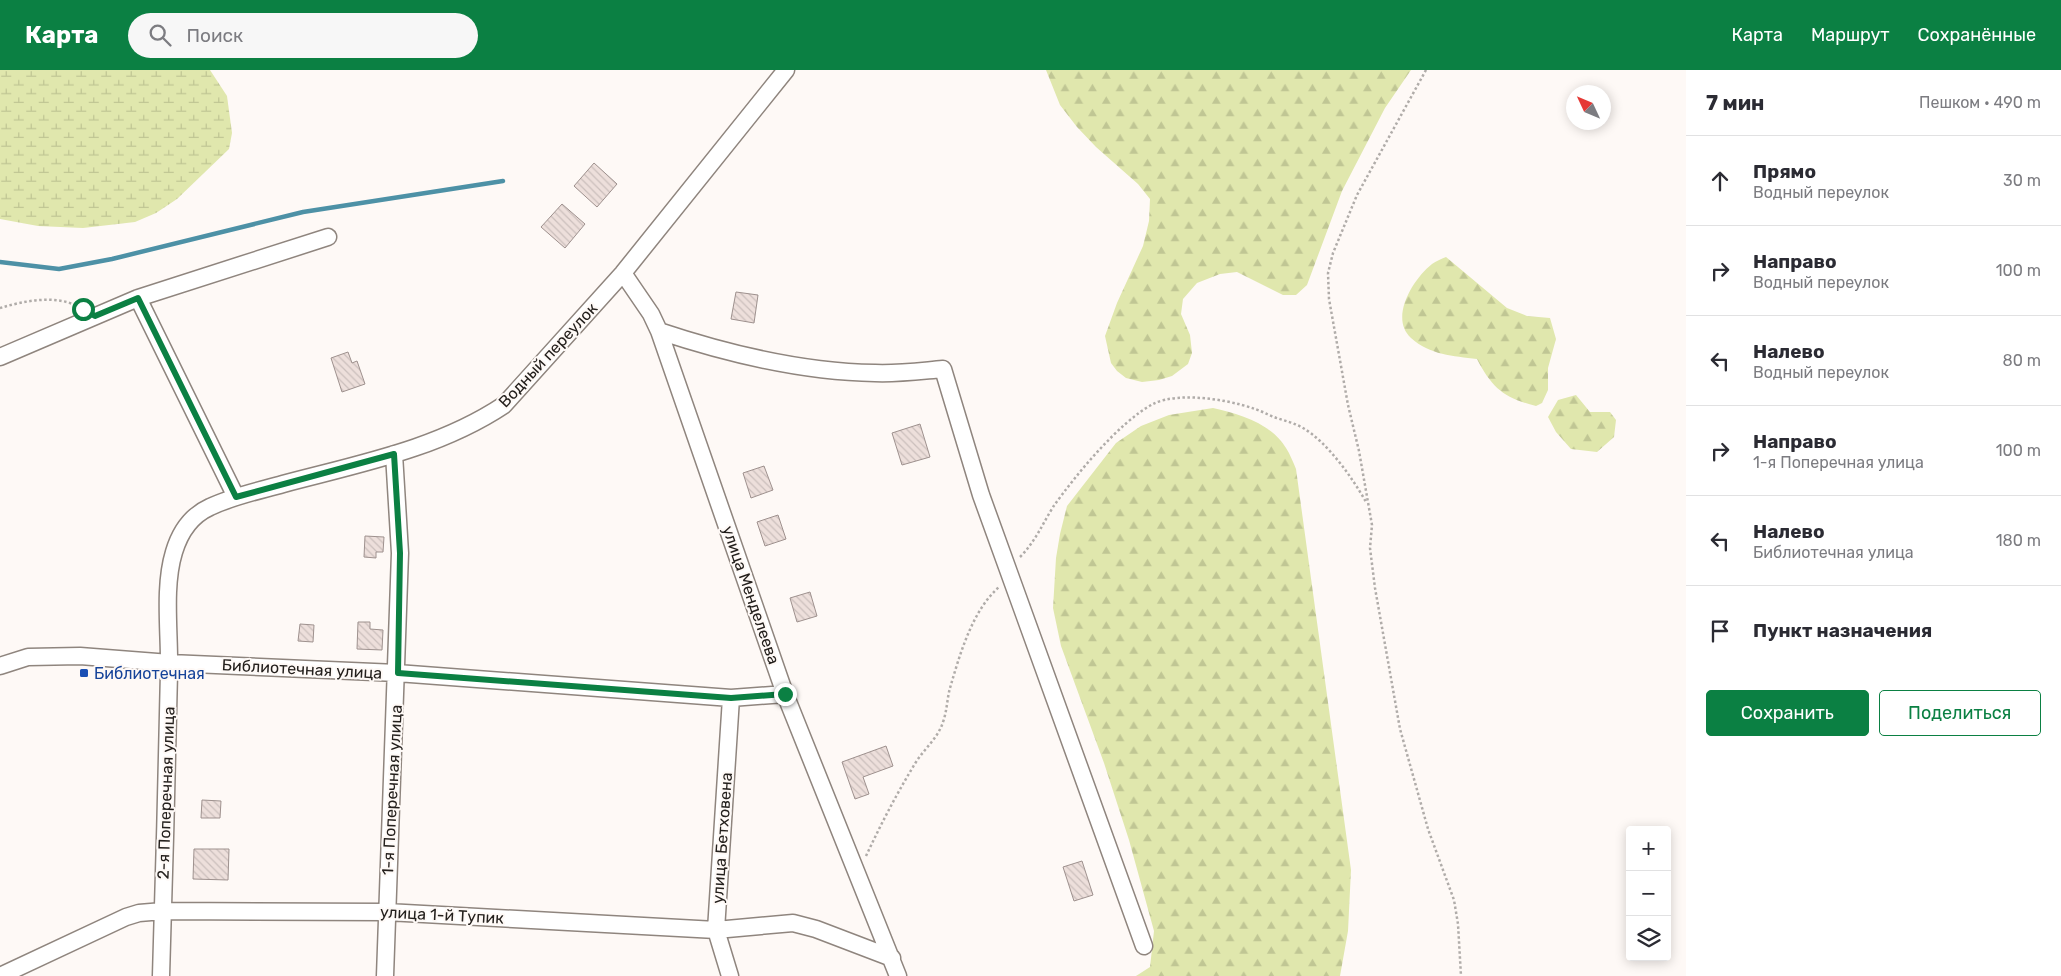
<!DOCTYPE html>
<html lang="ru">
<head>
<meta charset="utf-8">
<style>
  body { margin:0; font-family:Rubik,sans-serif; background:#f7f7f7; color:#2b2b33 }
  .controls { position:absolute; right:15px; bottom:15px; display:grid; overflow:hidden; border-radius:5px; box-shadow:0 2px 12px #0003 }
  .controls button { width:45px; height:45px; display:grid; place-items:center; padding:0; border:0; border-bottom:1px solid #e1e1e2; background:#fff; color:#2b2b33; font:25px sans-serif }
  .compass { position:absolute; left:1566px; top:15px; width:45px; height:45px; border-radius:50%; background:#fff; box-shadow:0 2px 12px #0003; rotate:314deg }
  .stop { position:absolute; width:15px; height:15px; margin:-11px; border:4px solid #0b8043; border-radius:50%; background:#fff }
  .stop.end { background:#0b8043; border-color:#fff; box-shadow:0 1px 5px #0008 }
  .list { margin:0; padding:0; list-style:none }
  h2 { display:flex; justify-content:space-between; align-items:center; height:65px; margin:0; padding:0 20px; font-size:21px }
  h2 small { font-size:16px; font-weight:400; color:#7c7c81 }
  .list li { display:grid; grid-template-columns:32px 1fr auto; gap:15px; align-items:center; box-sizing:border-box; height:90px; padding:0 20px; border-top:1px solid #e1e1e2 }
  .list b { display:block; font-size:19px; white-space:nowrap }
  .list p { margin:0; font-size:16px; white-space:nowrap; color:#7c7c81 }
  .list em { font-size:16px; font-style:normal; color:#7c7c81 }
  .actions { display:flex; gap:10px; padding:15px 20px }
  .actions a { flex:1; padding:11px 0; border:1px solid #0b8043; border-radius:5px; text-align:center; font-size:18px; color:#0b8043 }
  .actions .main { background:#0b8043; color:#fff }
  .icon { flex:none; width:28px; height:28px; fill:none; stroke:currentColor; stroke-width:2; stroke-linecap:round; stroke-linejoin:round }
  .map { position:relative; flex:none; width:1686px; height:906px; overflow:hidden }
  header { display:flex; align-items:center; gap:30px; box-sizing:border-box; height:70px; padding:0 25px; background:#0b8043; color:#fff }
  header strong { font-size:24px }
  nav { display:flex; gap:28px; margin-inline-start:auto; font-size:18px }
  .search { width:350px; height:45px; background:#f7f7f7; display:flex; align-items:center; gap:12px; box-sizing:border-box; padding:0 18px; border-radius:28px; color:#7c7c81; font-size:19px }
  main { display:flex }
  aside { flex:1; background:#fff }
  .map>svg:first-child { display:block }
</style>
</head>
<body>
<header>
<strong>Карта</strong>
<div class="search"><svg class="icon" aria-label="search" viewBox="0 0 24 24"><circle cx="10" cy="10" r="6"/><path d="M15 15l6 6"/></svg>Поиск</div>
<nav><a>Карта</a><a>Маршрут</a><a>Сохранённые</a></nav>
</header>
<main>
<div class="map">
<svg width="1686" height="906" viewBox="0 0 1686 906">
  <defs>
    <pattern id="forest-firs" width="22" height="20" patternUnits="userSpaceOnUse" patternTransform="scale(1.25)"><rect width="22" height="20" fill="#e0e7ad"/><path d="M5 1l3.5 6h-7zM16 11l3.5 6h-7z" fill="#c0c694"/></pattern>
    <pattern id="wetland-marsh" width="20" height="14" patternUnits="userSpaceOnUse" patternTransform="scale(1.25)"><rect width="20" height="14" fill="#e0e7ad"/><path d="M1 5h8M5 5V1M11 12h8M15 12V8" fill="none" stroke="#c0c694"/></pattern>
    <pattern id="building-back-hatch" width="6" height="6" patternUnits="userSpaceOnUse" patternTransform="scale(1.25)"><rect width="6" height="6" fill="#eddfdb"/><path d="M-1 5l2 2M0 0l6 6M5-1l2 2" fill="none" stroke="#cbbfbc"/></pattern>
  </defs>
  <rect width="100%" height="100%" fill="#fef9f6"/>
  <path fill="url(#forest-firs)" d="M1046,0h365l-26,38 -43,83 -35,94 -11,10h-13l-46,-23 -17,2 -23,9 -14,16 -2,15 9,21 2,18 -4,11 -16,12 -13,4 -17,2 -16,-4 -9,-7 -6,-8 -6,-27 12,-33 26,-57 6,-25 1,-22 -12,-15 -42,-37 -19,-20 -17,-22z
    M1446,187l61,51 20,8 23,2 6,21 -8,29v22l-6,13 -6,3c-32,-8 -44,-18 -59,-47 -24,-3 -47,-4 -66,-21 -22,-20 2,-59 21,-74 4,-3 9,-5 14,-7z
    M1576,325l14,17h20l6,8 -2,17 -17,15 -26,-3 -15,-17 -8,-15 10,-17z
    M1213,338c26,6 58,15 73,40 4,6 7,14 10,21l55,401 -3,61 -8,45h-204l14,-9 4,-36 -25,-91 -25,-77 -43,-117 -8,-38 3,-50 4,-24 7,-28 49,-63 25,-17 28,-11z"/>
  <path fill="url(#wetland-marsh)" d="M0,0h210l17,26 5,37 -3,16 -52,50 -21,14 -21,9 -52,6 -45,-2 -38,-7z"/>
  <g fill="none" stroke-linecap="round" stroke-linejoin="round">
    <path stroke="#4d91a6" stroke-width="4.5" d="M0,192l59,7 53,-10 191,-47 200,-31"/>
  </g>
  <path fill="url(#building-back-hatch)" stroke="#9e918e" d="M594,93l23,21 -20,23 -23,-21z
    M562,134l23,20 -20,24 -24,-21z
    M736,222l22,3 -4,28 -23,-4z
    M348,282l4,11 5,-2 8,23 -23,8 -11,-34z
    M920,354l10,33 -28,8 -10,-32z
    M764,396l9,24 -22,8 -8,-25z
    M778,445l8,24 -21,7 -8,-24z
    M365,466l19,1 -1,15h-7v6l-12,-1z
    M810,522l7,24 -20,6 -7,-24z
    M358,552h12v7l13,1 -1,20 -25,-1z
    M300,554l14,1 -1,17 -15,-1z
    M886,676l7,20 -30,11 6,17 -14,5 -13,-37z
    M202,730l19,1 -1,17h-19z
    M194,779h35l-1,31 -35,-1z
    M1082,791l11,34 -19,6 -11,-34z"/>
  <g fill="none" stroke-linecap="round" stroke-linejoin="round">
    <defs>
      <path id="minor" d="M623,203l28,41 8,17 126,363 113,282
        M138,228l98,199
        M659,261c69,23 142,41 216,42 23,1 45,-2 68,-4l38,126 163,451
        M0,287l138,-59 190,-61
        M0,596l28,-9 52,-1 90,7 227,10 334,25 54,-4
        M0,906l126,-59 13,-4 24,-2 224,1 329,18 77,-7 23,6 76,29
        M161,906c3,-101 6,-203 8,-304 1,-38 -6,-84 5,-120 6,-20 16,-36 36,-45 23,-11 48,-16 73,-23 75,-20 155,-35 221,-79l119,-132 163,-203
        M385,906l15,-423 -6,-99
        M730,906l-14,-46 15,-232"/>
    </defs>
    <use href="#minor" stroke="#8f857e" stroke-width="19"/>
    <path stroke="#b0aca9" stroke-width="2.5" stroke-dasharray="2.5 2.5" stroke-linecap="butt" d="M1426,0l-69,125 -24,58 -5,20 1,26 19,106 11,46 13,74 -2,23 5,40 25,141 28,100 26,71 4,24 3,52
      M0,238c24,-7 56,-14 79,-1
      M1020,487c15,-15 22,-32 33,-50 22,-31 66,-85 100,-103 27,-14 88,-3 114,10 12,6 24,7 36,14 24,14 49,49 63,74
      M866,786c15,-32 31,-63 50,-94 9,-14 22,-24 27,-40 4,-11 4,-23 7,-34 10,-34 22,-77 49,-101"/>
    <use href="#minor" stroke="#fff" stroke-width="16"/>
  </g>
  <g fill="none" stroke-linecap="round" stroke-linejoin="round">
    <path stroke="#0b8043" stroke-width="6" d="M83,239l12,7 43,-18 98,199 158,-43 6,99 -2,120 333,25 54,-4"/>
  </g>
  <rect fill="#1a4fb4" stroke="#fef9f6" stroke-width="2" x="79" y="598" width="10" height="10" rx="2.5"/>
  <g text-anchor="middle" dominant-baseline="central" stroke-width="4" stroke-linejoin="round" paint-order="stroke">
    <g font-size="16" fill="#24201d" stroke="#fef9f6">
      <text transform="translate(548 285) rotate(-47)">Водный переулок</text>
      <text transform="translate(751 525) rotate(71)">улица Менделеева</text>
      <text transform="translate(302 599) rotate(3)">Библиотечная улица</text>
      <text transform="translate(392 720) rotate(-87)">1-я Поперечная улица</text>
      <text transform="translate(166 723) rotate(-88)">2-я Поперечная улица</text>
      <text transform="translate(722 768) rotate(-86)">улица Бетховена</text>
      <text transform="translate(442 845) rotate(3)">улица 1-й Тупик</text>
    </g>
    <g font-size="16" fill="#164399" stroke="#fef9f6" text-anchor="start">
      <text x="94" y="603">Библиотечная</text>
    </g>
  </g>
</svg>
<div class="controls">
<button>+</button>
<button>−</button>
<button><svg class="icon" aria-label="layers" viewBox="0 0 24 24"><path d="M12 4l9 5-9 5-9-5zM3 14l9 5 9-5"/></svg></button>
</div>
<svg class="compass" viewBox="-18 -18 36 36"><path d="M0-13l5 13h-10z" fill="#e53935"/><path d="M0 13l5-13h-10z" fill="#7c7c81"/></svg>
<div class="stop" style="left:83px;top:239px"></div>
<div class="stop end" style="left:785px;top:624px"></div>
</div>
<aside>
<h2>7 мин<small>Пешком · 490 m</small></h2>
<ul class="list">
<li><svg class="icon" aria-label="ahead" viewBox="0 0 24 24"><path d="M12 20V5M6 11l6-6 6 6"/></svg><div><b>Прямо</b><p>Водный переулок</p></div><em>30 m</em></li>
<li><svg class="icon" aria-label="right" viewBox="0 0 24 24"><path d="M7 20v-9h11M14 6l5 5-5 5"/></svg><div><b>Направо</b><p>Водный переулок</p></div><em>100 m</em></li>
<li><svg class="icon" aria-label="left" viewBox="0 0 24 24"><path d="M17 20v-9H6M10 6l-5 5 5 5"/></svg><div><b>Налево</b><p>Водный переулок</p></div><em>80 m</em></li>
<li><svg class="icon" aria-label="right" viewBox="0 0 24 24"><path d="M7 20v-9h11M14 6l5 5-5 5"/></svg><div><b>Направо</b><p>1-я Поперечная улица</p></div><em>100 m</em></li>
<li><svg class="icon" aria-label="left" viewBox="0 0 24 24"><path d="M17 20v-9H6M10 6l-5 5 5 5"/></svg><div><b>Налево</b><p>Библиотечная улица</p></div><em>180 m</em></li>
<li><svg class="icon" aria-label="arrive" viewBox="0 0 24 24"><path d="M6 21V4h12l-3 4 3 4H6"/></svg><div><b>Пункт назначения</b></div></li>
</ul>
<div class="actions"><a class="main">Сохранить</a><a>Поделиться</a></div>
</aside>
</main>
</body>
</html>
